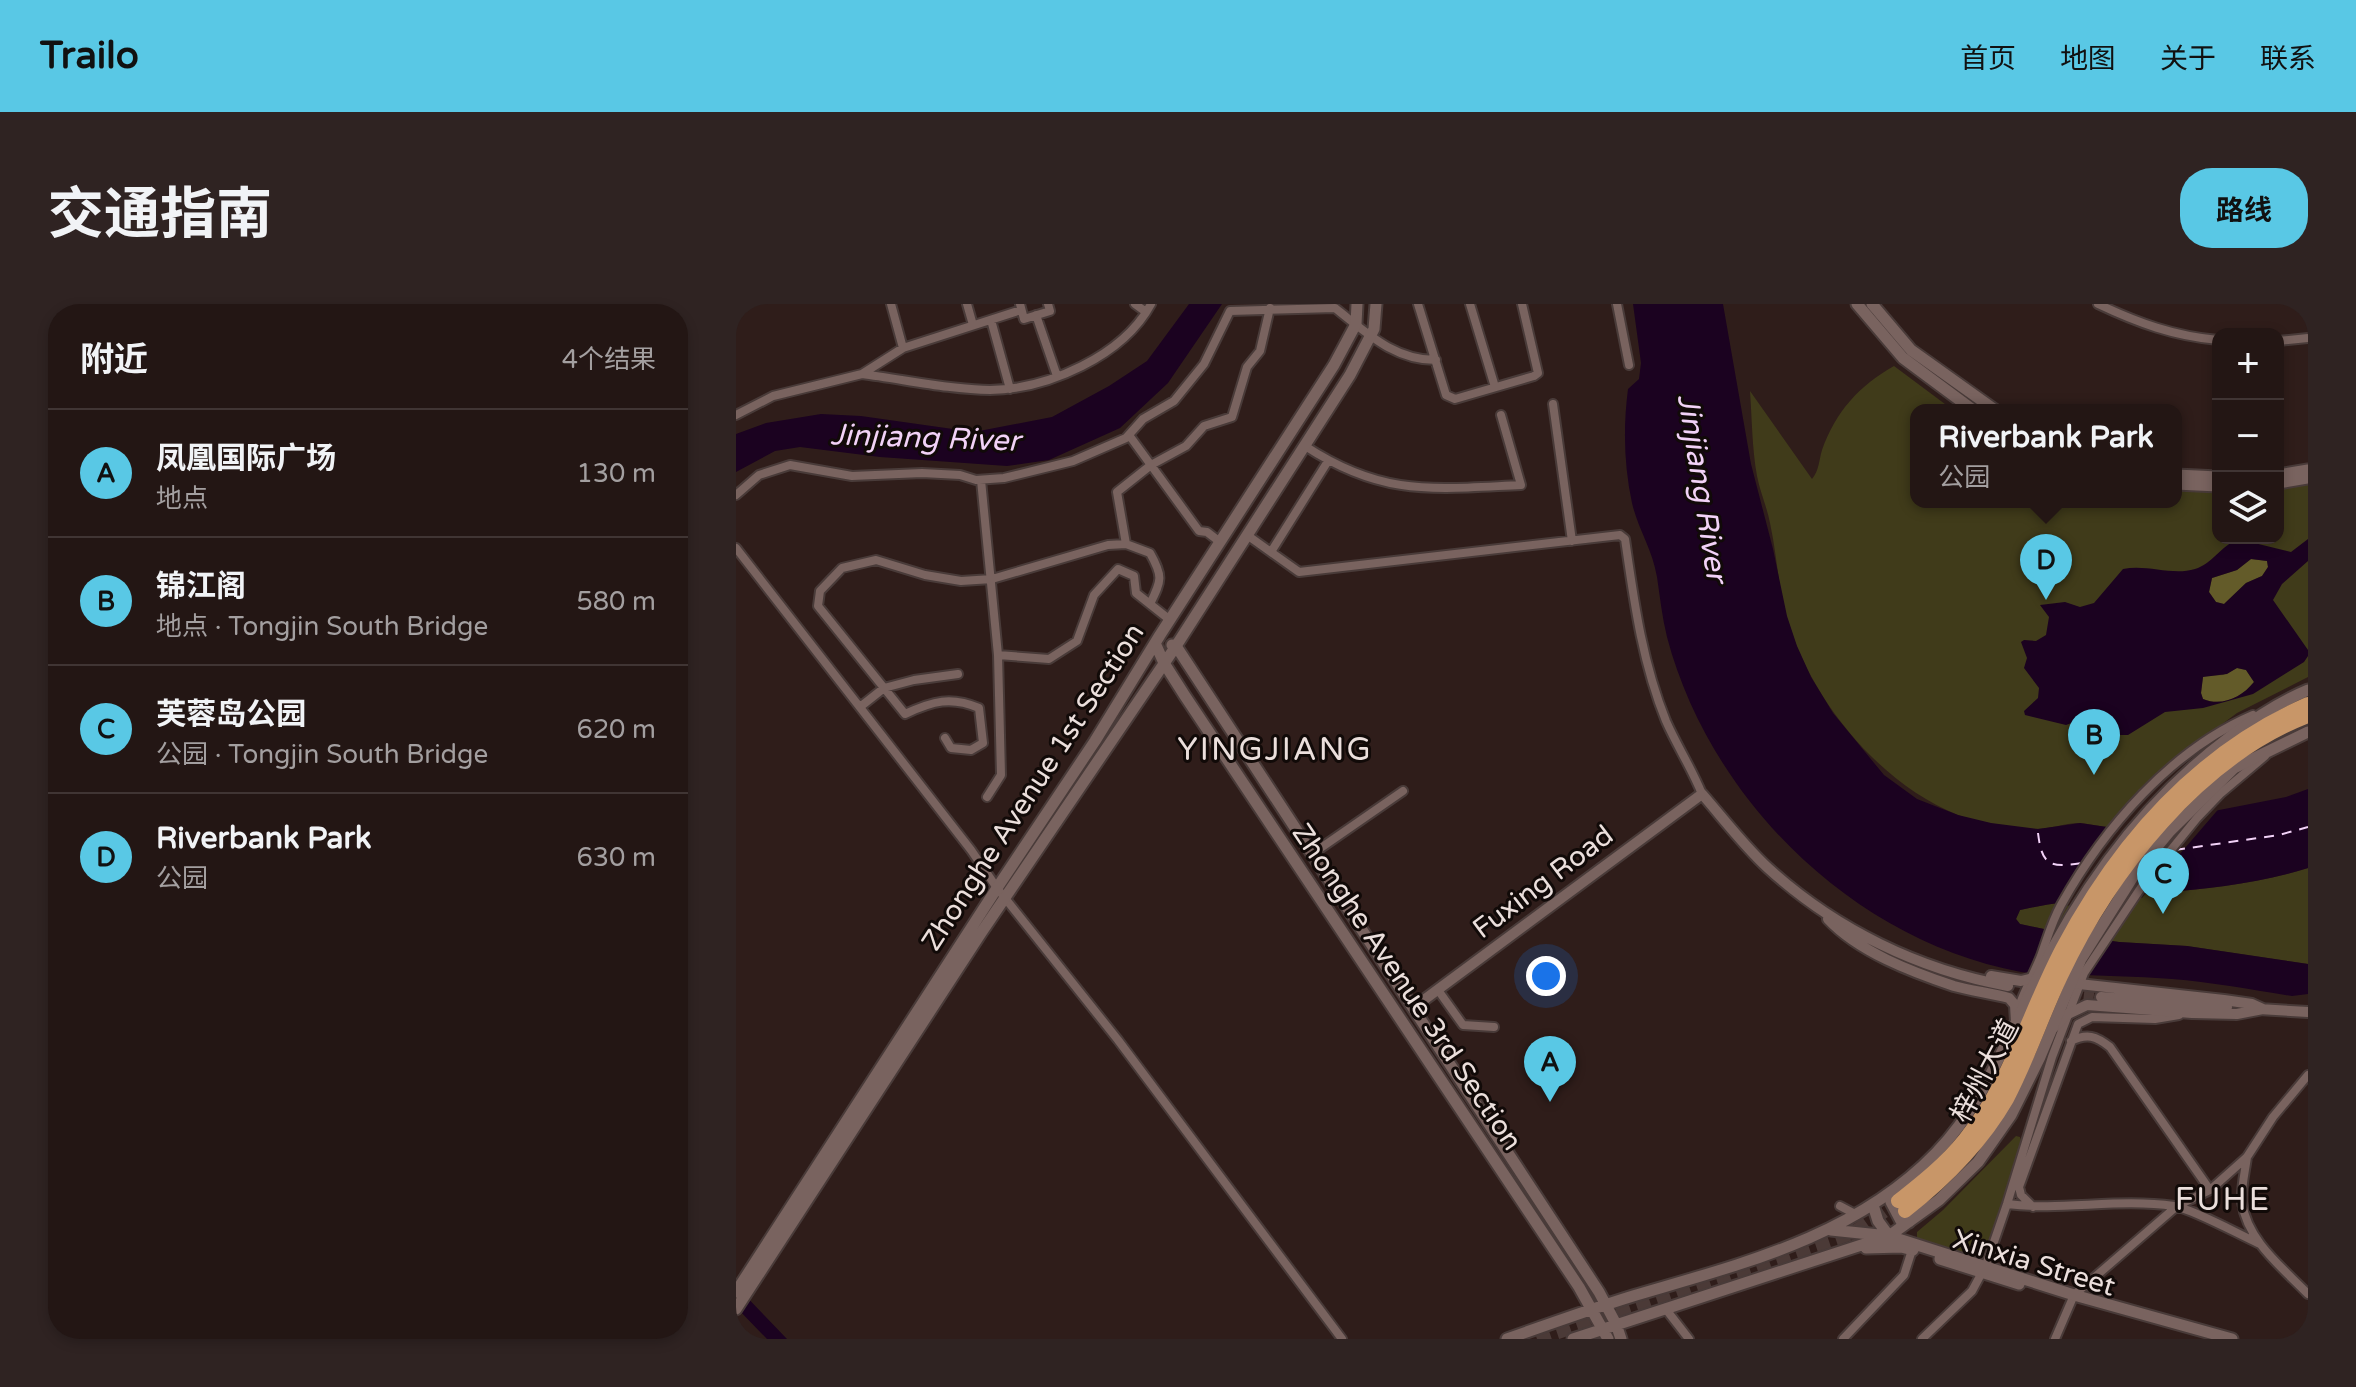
<!DOCTYPE html>
<html lang="zh">
<head>
<meta charset="utf-8">
<style>
  body { margin:0; font-family:"Varela Round","Noto Sans SC",sans-serif; background:#2f2322; color:#f1f3f6 }
  .controls { position:absolute; right:24px; top:24px; display:grid; overflow:hidden; border-radius:16px; box-shadow:0 4px 12px #0003 }
  .controls button { width:72px; height:72px; display:grid; place-items:center; padding:0; border:0; border-bottom:2px solid #403534; background:#231614; color:#f1f3f6; font:40px sans-serif }
  .you { position:absolute; left:810px; top:672px; width:28px; height:28px; margin:-20px; border:6px solid #fff; border-radius:50%; background:#1a73e8; box-shadow:0 0 0 12px #1a73e833 }
  .badge { display:grid; place-items:center; width:52px; height:52px; border-radius:50%; background:#59c8e5; color:#111; font-size:26px; font-weight:700 }
  .pin { position:absolute; translate:-50% -66px; filter:drop-shadow(0 2px 4px #0008) }
  .pin::after { content:''; position:absolute; top:42px; width:28px; height:24px; background:inherit; clip-path:polygon(0 0,100% 0,50% 100%) }
  .popup { position:absolute; left:1174px; top:100px; width:272px; height:104px; box-sizing:border-box; display:grid; place-content:center; border-radius:16px; background:#231614; filter:drop-shadow(0 2px 6px #0005); font-size:26px; white-space:nowrap; color:#a39fa0 }
  .popup b { font-size:30px; color:#f1f3f6 }
  .popup::after { content:''; position:absolute; left:50%; top:100%; margin-left:-16px; border:16px solid transparent; border-top-color:#231614 }
  .list { margin:0; padding:0; list-style:none }
  h2 { display:flex; justify-content:space-between; align-items:center; height:104px; margin:0; padding:0 32px; font-size:34px }
  h2 small { font-size:26px; font-weight:400; color:#a39fa0 }
  .list li { display:grid; grid-template-columns:52px 1fr auto; gap:24px; align-items:center; box-sizing:border-box; height:128px; padding:0 32px; border-top:2px solid #403534 }
  .list b { display:block; font-size:30px; white-space:nowrap }
  .list p { margin:0; font-size:26px; white-space:nowrap; color:#a39fa0 }
  .list em { font-size:26px; font-style:normal; color:#a39fa0 }
  .icon { flex:none; width:44px; height:44px; fill:none; stroke:currentColor; stroke-width:2; stroke-linecap:round; stroke-linejoin:round }
  .map { position:relative; flex:none; width:1572px; height:1035px; overflow:hidden; border-radius:32px }
  header { display:flex; align-items:center; gap:48px; box-sizing:border-box; height:112px; padding:0 40px; background:#59c8e5; color:#111 }
  header strong { font-size:38px }
  nav { display:flex; gap:44px; margin-inline-start:auto; font-size:28px }
  .intro { display:flex; align-items:center; justify-content:space-between; box-sizing:border-box; height:192px; padding:0 48px }
  h1 { margin:0; font-size:56px }
  .button { padding:20px 36px; border-radius:32px; background:#59c8e5; color:#111; font-size:28px; font-weight:700 }
  main { display:flex; gap:48px; padding:0 48px }
  aside { flex:1; background:#231614; border-radius:32px; box-shadow:0 4px 12px #0003 }
  .map>svg:first-child { display:block }
</style>
</head>
<body>
<header>
<strong>Trailo</strong>
<nav><a>首页</a><a>地图</a><a>关于</a><a>联系</a></nav>
</header>
<div class="intro"><h1>交通指南</h1><a class="button">路线</a></div>
<main>
<aside>
<h2>附近<small>4个结果</small></h2>
<ul class="list">
<li><span class="badge">A</span><div><b>凤凰国际广场</b><p>地点</p></div><em>130 m</em></li>
<li><span class="badge">B</span><div><b>锦江阁</b><p>地点 · Tongjin South Bridge</p></div><em>580 m</em></li>
<li><span class="badge">C</span><div><b>芙蓉岛公园</b><p>公园 · Tongjin South Bridge</p></div><em>620 m</em></li>
<li><span class="badge">D</span><div><b>Riverbank Park</b><p>公园</p></div><em>630 m</em></li>
</ul>
</aside>
<div class="map">
<svg width="1572" height="1035" viewBox="0 0 1572 1035">
  <rect width="100%" height="100%" fill="#2f1d1a"/>
  <path fill="#403b1a" d="M1158,62l59,44h-37v92h260v-14l42,5v45h60v-50l30,-3v192l-71,36 -83,62 -47,52c-10,-1 -20,-4 -30,-4 -14,1 -28,6 -42,6 -25,1 -55,-5 -77,-14 -80,-32 -147,-116 -171,-196 -9,-32 -10,-64 -17,-96 -3,-16 -10,-31 -13,-47 -5,-28 -5,-57 -7,-85l62,88c7,-8 7,-19 10,-29 14,-39 37,-64 72,-84z
    M1572,564v96l-121,-18 -68,-4 -42,-6 -57,-12 -4,-5 4,-9c95,-21 195,-12 288,-42z
    M1280,832l4,1 2,8 -37,116 -68,-22v-7l26,-22z"/>
  <path fill="#635b29" d="M1515,255l16,2 1,6 -6,9 -16,7 -22,21 -8,-2 -7,-10 3,-14 25,-8z
    M1501,364l9,2 8,12c-12,15 -31,25 -51,17l-2,-6 2,-17 20,-1z"/>
  <path fill="#1b0220" fill-rule="evenodd" d="M453,0h33l-54,79 -48,45 -71,32 -42,6 -127,-9 -80,-10 -25,4 -39,21v-38l30,-11 55,-9 40,2 113,16 78,-15 57,-31 38,-25z
    M897,0h90l28,160 22,85 14,67 10,30 14,31 22,36 51,62 33,24 41,16 33,8 47,6 42,-6 27,4 66,-8 113,-22 22,-8v79c-93,30 -193,21 -288,42l-4,9 4,5 57,12 42,6 68,4 121,18v30l-16,2c-40,-6 -80,-14 -120,-17 -36,-3 -72,-3 -108,-5 -14,-1 -29,0 -43,-2 -167,-31 -311,-172 -354,-335 -5,-20 -7,-40 -10,-60 -5,-29 -19,-48 -25,-74 -8,-38 -9,-75 -4,-114l11,-10 2,-16z
    M1502,235l53,13 17,-13v22l-26,23 -9,16 35,50v6l-4,6 -51,32 -50,14 -38,4 -37,23h-19l-15,-16h-11l-17,6 -41,-10 -1,-4 14,-13 1,-10 -15,-20 3,-10 -6,-16 3,-2 12,1 10,-6 3,-18 -9,-12 25,-3 15,5 14,-4 29,-34c24,-5 49,7 72,0 17,-5 26,-23 43,-30zM1515,255l16,2 1,6 -6,9 -16,7 -22,21 -8,-2 -7,-10 3,-14 25,-8zM1501,364l9,2 8,12c-12,15 -32,25 -51,17l-2,-6 2,-16 24,-3z
    M0,982l51,53h-20l-31,-32z"/>
  <path fill="#2f1d1a" d="M1486,501l-80,93 -61,5 -24,5 61,-86z"/>
  <g fill="none" stroke-linecap="round" stroke-linejoin="round">
    <path stroke="#f2d2f7" stroke-width="2" stroke-dasharray="10 8" stroke-linecap="butt" d="M1302,529c4,33 12,35 44,30
      M1439,546l104,-15 29,-8"/>
    <path stroke="#4b3a37" stroke-width="10" stroke-dasharray="10 5" stroke-linecap="butt" d="M1333,689l32,4"/>
    <path stroke="#4b3a37" stroke-width="14" stroke-dasharray="14 7" stroke-linecap="butt" d="M801,1035l318,-107 43,-31"/>
    <defs>
      <path id="minor" d="M231,0l6,21
        M284,0l4,15 26,-8 -2,-7
        M399,0l11,8
        M682,0l28,91 9,4 79,-23 4,-3 -16,-69
        M734,0l25,83
        M881,0l12,61
        M1362,0c40,19 76,32 120,36
        M300,11l21,61
        M255,16l19,69
        M1542,37l30,-3
        M167,44l118,-38
        M126,70c40,5 89,16 128,16 58,-1 133,-34 161,-86
        M817,100l19,137
        M0,111l37,-19 89,-22 41,-26 -12,-44
        M393,131l70,96 8,1 13,10
        M569,142c78,51 128,43 216,39l-20,-70
        M245,176l17,175 3,120 -14,22
        M0,191l23,-20 31,-10 62,11 70,-3 38,2 16,5 28,-2 69,-17 53,-23 17,-19 31,-18 30,-37 26,-53 105,-3c32,25 59,52 101,52
        M511,231l52,37 321,-37 5,4c9,62 17,123 41,182 11,25 26,48 36,73
        M0,244l235,302 26,38 121,152 224,299
        M535,248l57,-91
        M414,300c12,-24 13,-28 0,-51l-24,-9 -9,-52 34,-27 35,-19 18,-20 28,-9 15,-50 13,-16 10,-43
        M262,351l51,4 28,-18 17,-46 24,-26 16,7 2,17 34,27
        M124,403l24,-19 30,-8 44,-6
        M209,434l6,10 20,2 12,-7 -4,-35c-28,-12 -46,-7 -74,6l-87,-108 2,-15 22,-23 34,-8 49,15 36,6 31,-2 116,-34 18,-1
        M576,550l91,-63
        M702,686l25,35 31,2
        M1285,697c6,-15 14,-30 20,-45 6,-17 11,-35 20,-51 43,-77 110,-155 192,-190
        M1335,737c16,-8 25,-5 39,6l100,143
        M1511,853c-2,15 -6,30 -5,45 5,39 41,66 66,92
        M1271,900c55,7 111,-6 167,2 19,3 64,28 84,37
        M1104,902l17,9
        M1297,903l-12,-12 -2,-8 59,-163 14,-7 63,2 24,-4
        M929,1004l24,31
        M1107,1035l61,-64 8,-25
        M1186,1035l50,-48 14,-26 21,-61 45,-147 32,-84 60,-90 53,-65 23,-24 45,-38
        M1319,1035l19,-44 103,-89 33,-16 37,-33 26,-40 35,-42"/>
      <path id="tertiary" d="M1092,615c31,33 84,53 126,67 18,5 37,7 55,12l6,7 1,17
        M1255,672l30,5 17,-4
        M1334,679l154,17 28,4 11,5
        M1365,693l126,10
        M677,704l289,-214c21,24 42,52 66,74 67,61 151,102 240,118
        M1523,705l49,3
        M1317,724l15,-14 19,-9 105,8 45,1 26,-5"/>
      <path id="secondary" d="M1121,0l46,54 70,52
        M1136,0l39,46 84,60
        M1440,171l42,2
        M1542,171l30,-5
        M1542,179l30,-5
        M1440,180l42,2
        M419,339l9,20 21,33 394,591 29,52
        M436,341l4,1 423,646 17,32 5,15
        M1155,889v9l10,19 8,1
        M1137,901l5,16 11,15
        M1095,926l58,6 185,59 158,44
        M1130,944l35,-1 12,3
        M1204,955l79,25
        M0,988l261,-404 98,-147 65,-106 174,-270 22,-41 1,-20
        M0,1005l245,-376 195,-287 174,-271 24,-46 2,-25
        M771,1035c42,-15 84,-30 126,-43 108,-32 222,-59 303,-143 47,-48 70,-113 100,-172 47,-96 108,-180 194,-244 25,-19 49,-35 78,-47
        M837,1035l316,-103 50,-36 39,-38 33,-47 29,-58 41,-98 55,-87 34,-41 64,-63 74,-36"/>
      <path id="trunk" d="M1162,897c24,-19 48,-38 67,-62 45,-56 64,-127 97,-190 56,-106 135,-196 246,-245
        M1169,907c41,-32 76,-67 102,-112 21,-40 35,-83 54,-123 49,-104 138,-218 247,-260"/>
    </defs>
    <use href="#minor" stroke="#493b39" stroke-width="12"/>
    <use href="#tertiary" stroke="#493b39" stroke-width="14"/>
    <use href="#secondary" stroke="#493b39" stroke-width="15"/>
    <use href="#trunk" stroke="#493b39" stroke-width="18"/>
    <use href="#minor" stroke="#79635f" stroke-width="8"/>
    <use href="#tertiary" stroke="#79635f" stroke-width="10"/>
    <use href="#secondary" stroke="#79635f" stroke-width="11"/>
    <use href="#trunk" stroke="#c89668" stroke-width="14"/>
  </g>
  <g text-anchor="middle" dominant-baseline="central" stroke-width="6" stroke-linejoin="round" paint-order="stroke">
    <g font-size="28" fill="#ebdfdc" stroke="#110a08">
      <text transform="translate(297 483) rotate(-57)">Zhonghe Avenue 1st Section</text>
      <text transform="translate(807 578) rotate(-37)">Fuxing Road</text>
      <text transform="translate(671 683) rotate(56)">Zhonghe Avenue 3rd Section</text>
      <text transform="translate(1249 767) rotate(-62)">梓州大道</text>
      <text transform="translate(1298 959) rotate(17)">Xinxia Street</text>
    </g>
    <g font-size="30" font-style="italic" fill="#f2d2f7" stroke="#110a08">
      <text transform="translate(189 134) rotate(2)">Jinjiang River</text>
      <text transform="translate(966 184) rotate(81)">Jinjiang River</text>
    </g>
    <g font-size="32" letter-spacing="2" fill="#ebdfdc" stroke="#110a08">
      <text x="539" y="446">YINGJIANG</text>
      <text x="1487" y="896">FUHE</text>
    </g>
  </g>
</svg>
<div class="controls">
<button>+</button>
<button>−</button>
<button><svg class="icon" aria-label="layers" viewBox="0 0 24 24"><path d="M12 4l9 5-9 5-9-5zM3 14l9 5 9-5"/></svg></button>
</div>
<div class="you"></div>
<div class="pin badge" style="left:814px;top:798px">A</div>
<div class="pin badge" style="left:1358px;top:471px">B</div>
<div class="pin badge" style="left:1427px;top:610px">C</div>
<div class="pin badge" style="left:1310px;top:296px">D</div>
<div class="popup"><b>Riverbank Park</b>公园</div>
</div>
</main>
</body>
</html>
